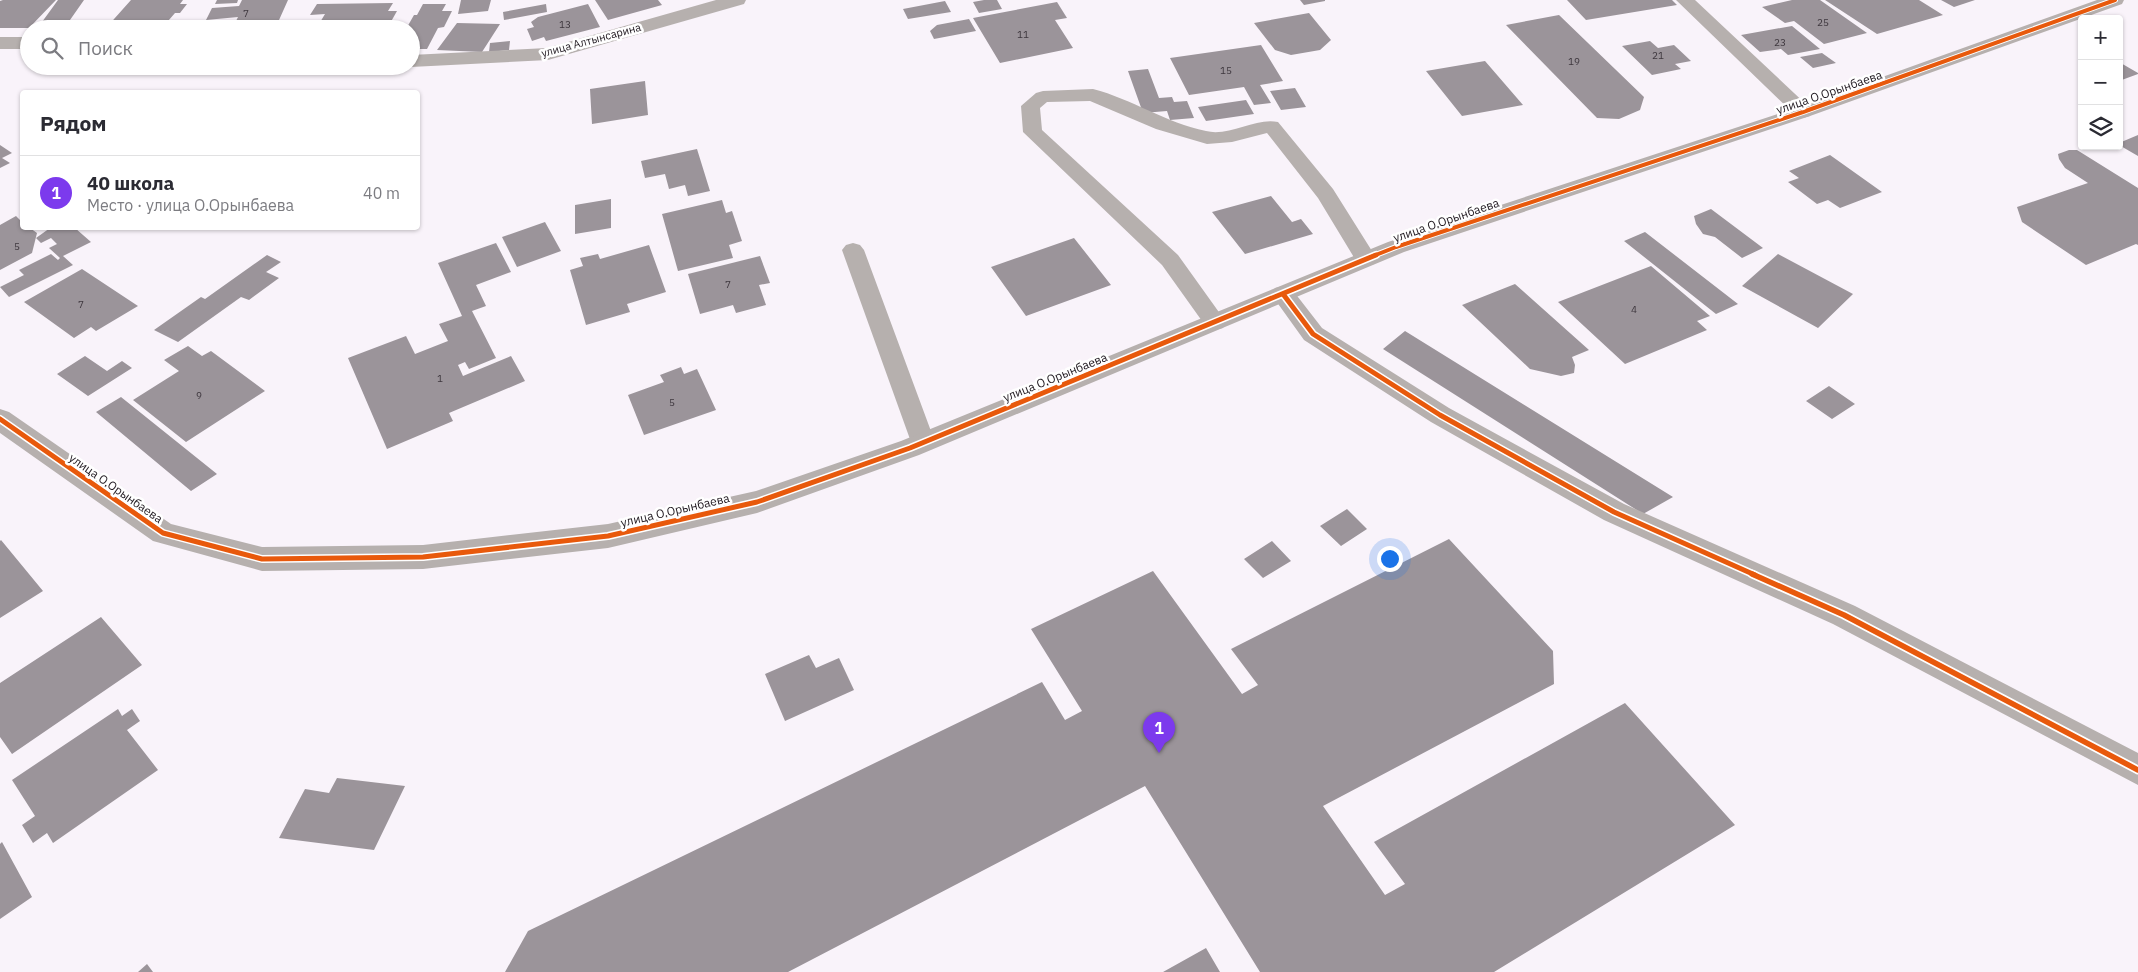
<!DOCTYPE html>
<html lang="ru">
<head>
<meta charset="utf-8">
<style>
  body { margin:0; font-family:"IBM Plex Sans",sans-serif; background:#f2f2f3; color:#2b2b33 }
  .controls { position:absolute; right:15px; top:15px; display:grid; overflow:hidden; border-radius:5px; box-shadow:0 1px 4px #0004 }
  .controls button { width:45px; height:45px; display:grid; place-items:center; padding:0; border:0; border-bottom:1px solid #e1e1e2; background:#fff; color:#2b2b33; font:25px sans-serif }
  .you { position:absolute; left:1389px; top:558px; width:18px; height:18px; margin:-12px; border:4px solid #fff; border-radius:50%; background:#1a73e8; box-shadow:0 0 0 8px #1a73e833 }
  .badge { display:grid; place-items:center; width:32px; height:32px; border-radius:50%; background:#7c3aed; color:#fff; font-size:16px; font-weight:700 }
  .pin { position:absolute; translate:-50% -41px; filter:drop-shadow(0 1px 2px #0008) }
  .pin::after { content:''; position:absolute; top:26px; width:18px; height:15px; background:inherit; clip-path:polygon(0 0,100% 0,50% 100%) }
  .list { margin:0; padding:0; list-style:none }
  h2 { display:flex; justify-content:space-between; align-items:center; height:65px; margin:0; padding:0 20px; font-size:21px }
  h2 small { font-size:16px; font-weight:400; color:#7c7c81 }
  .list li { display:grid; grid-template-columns:32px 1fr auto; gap:15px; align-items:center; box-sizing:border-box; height:75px; padding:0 20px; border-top:1px solid #e1e1e2 }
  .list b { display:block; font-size:19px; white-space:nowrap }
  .list p { margin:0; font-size:16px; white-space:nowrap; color:#7c7c81 }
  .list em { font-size:16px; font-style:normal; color:#7c7c81 }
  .icon { flex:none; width:28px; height:28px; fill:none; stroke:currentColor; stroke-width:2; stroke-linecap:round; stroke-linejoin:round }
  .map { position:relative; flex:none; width:2138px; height:972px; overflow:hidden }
  .search { position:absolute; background:#fff; box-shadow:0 1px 4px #0004; left:20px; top:20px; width:400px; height:55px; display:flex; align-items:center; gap:12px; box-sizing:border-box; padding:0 18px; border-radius:28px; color:#7c7c81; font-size:19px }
  .panel { position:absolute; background:#fff; box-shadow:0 1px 4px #0004; left:20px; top:90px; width:400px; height:140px; border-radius:5px }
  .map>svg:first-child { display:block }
</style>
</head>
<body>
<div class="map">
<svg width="2138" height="972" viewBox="0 0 2138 972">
  <rect width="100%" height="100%" fill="#f9f3fa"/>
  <path fill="#9b949a" d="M3,0h53l-27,28h-29v-27z
    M58,0h26l-14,20 -28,2z
    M131,0h52l-3,4h7l-7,9h-5l-13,15h-56z
    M217,0h21l-1,3 -22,1z
    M242,0h46l-13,29h-28l4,-7 -16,1 3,-6 -32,3 6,-12 27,-2z
    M461,0h30l-3,11 -30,3z
    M595,0h63l4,5 -54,15z
    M984,0h13l5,9 -23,4 -6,-11z
    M1300,0h25v1l-21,4z
    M1567,0h105l5,5 -91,15z
    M1792,0h28l47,33 -43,11 -30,-23 -9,2 -23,-16z
    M1825,0h94l24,15 -66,19z
    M1941,0h34l-21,7z
    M945,1l6,11 -43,7 -5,-10z
    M1057,2l10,16 -12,2 18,28 -73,15 -27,-45z
    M393,3l-5,8h9l-9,16h-16l-1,2h-55l9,-15 -15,1 7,-11z
    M423,4h23l-4,7h10l-8,16 -6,1 -11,21h-16v-20h-5l8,-14h3z
    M546,4l1,8 -43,8 -1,-8z
    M588,4l12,23 -54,14 -2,-4 -12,4 -5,-12 7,-2 -3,-5 7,-5z
    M1309,13l22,27 -11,10 -29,5 -16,-5 -21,-27z
    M1559,15l85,82 -4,13 -21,9 -22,-1 -91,-93z
    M969,19l7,12 -42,8 -4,-8 7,-6z
    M231,22l-5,7h-23l3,-6z
    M457,23l43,1 -18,28 -45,-2z
    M1792,26l28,23 -32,6 -7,-6 -21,3 -19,-17z
    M510,41l-1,9 -20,2 1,-9z
    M1650,41l8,7 16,-3 17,16 -16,3 6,5 -29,6 -30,-29z
    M1261,45l22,36 -23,4 11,18 -17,2 -10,-18 -55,8 -19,-37z
    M1822,53l14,10 -23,5 -13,-11z
    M1485,61l38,44 -61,11 -36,-45z
    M2119,62l19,11v1l-19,7z
    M1148,69l11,29 13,-1 2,5 13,-1 7,17 -24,2 -3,-9 -24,2 -15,-42z
    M645,81l3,34 -56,9 -2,-35z
    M1295,88l11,19 -25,3 -11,-19z
    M1246,100l8,14 -48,7 -8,-14z
    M2138,135v21l-19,-11v-2z
    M0,145l12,8 -10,5 8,5 -10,5z
    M697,149l13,42 -22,5 -3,-11 -16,4 -4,-15 -20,4 -4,-17z
    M2069,150h8l61,38v57l-2,-1 -50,21 -64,-43 -5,-15 71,-24 -23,-15 -6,-9 -1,-5z
    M1830,155l52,37 -42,16 -12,-8 -11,4 -29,-22 11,-4 -10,-7z
    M1271,196l21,26 9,-3 12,15 -68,20 -33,-42z
    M611,199v29l-36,6v-29z
    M722,200l4,13 6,-2 10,30 -13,4 4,13 -55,13 -16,-57z
    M1711,209l52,39 -21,10 -27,-21 -12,-3 -7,-10 -2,-8z
    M16,216l6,6v6h8l7,5 -5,20 -32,17v-45z
    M545,222l16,29 -44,16 -15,-30z
    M50,228h25l16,14 -28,14 10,9 -64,32 -9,-10 24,-12 -5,-5 32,-16 7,6 2,-2 -11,-10 8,-4 -6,-6 -10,5 -5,-5z
    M1645,232l93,72 -22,10 -92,-73z
    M1074,238l37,47 -85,31 -35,-49z
    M496,243l15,29 -35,13 10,21 -14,5 24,47 -27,11 -4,-7 -7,3 5,11 48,-20 14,25 -76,32 4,8 -66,28 -39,-91 58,-22 9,18 33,-13 -9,-17 23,-8 -24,-53z
    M649,245l17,47 -39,12 3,8 -44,13 -16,-55 13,-4 -3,-8 18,-4 2,5z
    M1778,254l75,40 -35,34 -76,-42z
    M267,255l14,7 -15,10 13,6 -30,22 -8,-3 -63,45 -24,-12 47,-33 4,2z
    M760,256l10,27 -11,2 7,20 -30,8 -3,-8 -33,9 -12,-40z
    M1651,266l59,50 -13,5 10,9 -82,34 -67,-62z
    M82,269l56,37 -42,25 -5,-4 -17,11 -50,-36z
    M1515,284l74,66 -17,7 3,8 -1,8 -13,3 -31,-7 -68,-64z
    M1405,331l268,166 -30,17 -260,-165z
    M188,346l14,10 9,-5 54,40 -79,51 -53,-42 46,-29 -15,-11z
    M85,356l22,15 15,-10 10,7 -44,28 -31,-22z
    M681,367l3,7 13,-5 19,41 -72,25 -16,-40 36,-13 -4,-7z
    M1829,386l26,18 -23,15 -26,-18z
    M121,397l96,77 -26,17 -95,-79z
    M1347,509l20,20 -26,17 -21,-20z
    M1449,539l104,112 1,33 -231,122 62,89 20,-11 -31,-42 251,-139 110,122 -241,147h-234l-115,-186 -357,186h-283l23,-41 514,-249 23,38 17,-9 -51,-82 122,-58 89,123 16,-9 -27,-36z
    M1,540l42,51 -43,27v-77z
    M1272,541l19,20 -28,17 -19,-19z
    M101,617l41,48 -130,89 -12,-17v-54z
    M809,655l7,13 23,-10 15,32 -69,31 -20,-47z
    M118,709l4,7 10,-7 8,12 -13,9 31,40 -105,73 -6,-10 -14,10 -11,-18 13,-9 -23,-36z
    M337,778l68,8 -31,64 -95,-12 26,-49 24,4z
    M2,842l30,55 -32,22v-75z
    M1206,948l14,24h-57z
    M147,964l6,8h-15z"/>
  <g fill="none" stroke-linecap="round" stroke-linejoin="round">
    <path fill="#b6b0ae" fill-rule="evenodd" d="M1676,0h19l115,108 2,4 -2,4 -7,2 -7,-2z
      M1093,89c39,10 73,34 113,42 23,6 50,-14 72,-9l55,67 44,70 -3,5 -8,2 -8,-2 -40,-66 -51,-65 -35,9 -25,2 -51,-15 -66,-28 -43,1 -7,6 2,22 136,125 48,67 -3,6 -8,2 -8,-2 -45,-63 -139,-133 -2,-26 15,-13 7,-2z
      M853,243l7,2 4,5 71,192 -3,7 -9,2 -9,-2 -3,-7 -69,-192 4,-5z"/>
    <path fill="#b6b0ae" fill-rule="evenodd" d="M716,0h30l-2,4 -196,56 -137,7 -3,-1h3v-11l136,-7z
      M0,37h29v12h-29z
      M1283,286l8,2 31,40 127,80 175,96 231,102 283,147v32l-305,-161 -229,-104 -173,-98 -127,-82 -33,-46 4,-6z"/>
    <path fill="#b6b0ae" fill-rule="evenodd" d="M2097,0h27l-2,4 -312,112 -406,136 -485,203 -162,58 -149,35 -185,21 -161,2 -109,-30 -153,-108v-24l9,3 162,112 91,23 161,-2 185,-21 148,-33 145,-50 487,-199 408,-134z"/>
    <defs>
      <path id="cycleway-far2" d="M1373,256l23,-9 407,-135 312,-112"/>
      <path id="cycleway-far1" d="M1283,294l30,40 127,81 174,97 141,63
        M0,419l163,114 99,26 161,-2 185,-21 149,-34 153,-54 466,-193"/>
      <path id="cycleway" d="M1752,574l92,41 294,155"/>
    </defs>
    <use href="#cycleway-far2" stroke="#fff" stroke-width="6"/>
    <use href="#cycleway-far1" stroke="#fff" stroke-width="8"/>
    <use href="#cycleway" stroke="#fff" stroke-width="9"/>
    <use href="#cycleway-far2" stroke="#e8590c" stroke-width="4"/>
    <use href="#cycleway-far1" stroke="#e8590c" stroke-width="5"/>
    <use href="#cycleway" stroke="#e8590c" stroke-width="5.5"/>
  </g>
  <g text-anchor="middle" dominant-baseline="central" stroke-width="5" stroke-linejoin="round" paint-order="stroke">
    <g font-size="10" fill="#3e373e">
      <text x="246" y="13">7</text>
      <text x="1823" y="22">25</text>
      <text x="565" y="24">13</text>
      <text x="1023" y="34">11</text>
      <text x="1780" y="42">23</text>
      <text x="1658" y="55">21</text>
      <text x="1574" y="61">19</text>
      <text x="1226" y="70">15</text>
      <text x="17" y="246">5</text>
      <text x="728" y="284">7</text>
      <text x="81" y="304">7</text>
      <text x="1634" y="309">4</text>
      <text x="440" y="378">1</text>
      <text x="199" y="395">9</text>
      <text x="672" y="402">5</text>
    </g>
    <g font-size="11" fill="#1f181f" stroke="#fff">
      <text transform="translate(591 40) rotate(-15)">улица Алтынсарина</text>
    </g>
    <g font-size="12" fill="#1f181f" stroke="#fff">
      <text transform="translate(1829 92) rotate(-19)">улица О.Орынбаева</text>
      <text transform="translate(1446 220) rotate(-19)">улица О.Орынбаева</text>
      <text transform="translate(1055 377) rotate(-22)">улица О.Орынбаева</text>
      <text transform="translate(116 488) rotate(35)">улица О.Орынбаева</text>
      <text transform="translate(675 510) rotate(-13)">улица О.Орынбаева</text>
    </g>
  </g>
</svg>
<div class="controls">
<button>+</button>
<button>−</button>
<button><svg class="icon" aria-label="layers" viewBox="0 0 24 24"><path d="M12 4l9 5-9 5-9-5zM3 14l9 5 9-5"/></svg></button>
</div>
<div class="you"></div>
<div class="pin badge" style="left:1159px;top:753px">1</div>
<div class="search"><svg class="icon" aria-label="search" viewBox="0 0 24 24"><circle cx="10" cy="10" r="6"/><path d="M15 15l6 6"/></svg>Поиск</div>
<section class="panel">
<h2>Рядом<small></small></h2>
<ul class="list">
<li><span class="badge">1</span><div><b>40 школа</b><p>Место · улица О.Орынбаева</p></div><em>40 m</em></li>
</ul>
</section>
</div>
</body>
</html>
